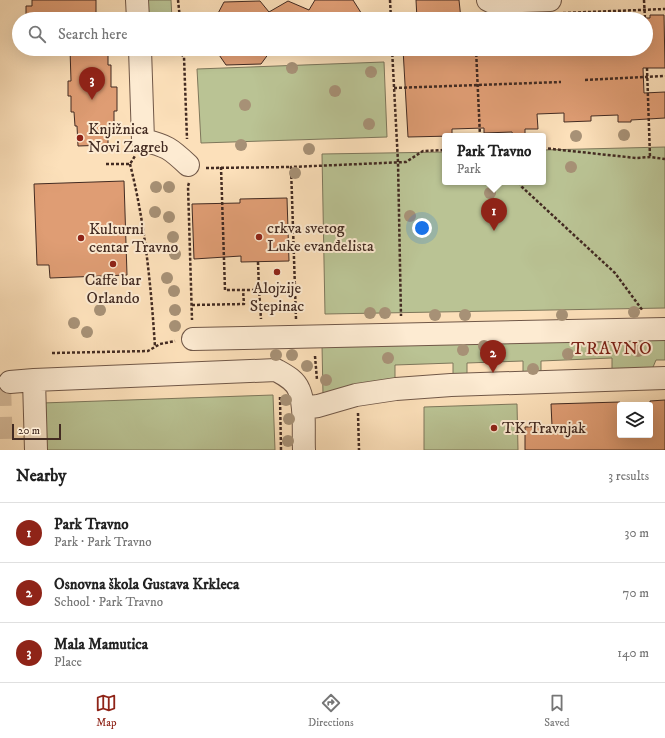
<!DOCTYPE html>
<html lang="en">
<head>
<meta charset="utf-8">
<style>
  body { margin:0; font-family:"IM FELL DW Pica",serif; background:#f6f6f6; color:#222 }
  .controls { position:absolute; right:12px; bottom:12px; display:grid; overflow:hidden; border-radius:4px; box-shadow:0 4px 16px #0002 }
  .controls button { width:36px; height:36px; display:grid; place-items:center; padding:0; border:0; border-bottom:1px solid #e0e0e0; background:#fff; color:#222; font:20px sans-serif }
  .scale { position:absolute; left:12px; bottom:10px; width:49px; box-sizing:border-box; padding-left:4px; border:2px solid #432b22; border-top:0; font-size:11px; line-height:14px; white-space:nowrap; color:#432b22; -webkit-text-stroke:3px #fdebd2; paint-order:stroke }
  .you { position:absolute; left:422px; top:228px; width:14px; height:14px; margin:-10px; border:3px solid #fff; border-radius:50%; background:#1a73e8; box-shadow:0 0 0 6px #1a73e833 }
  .badge { display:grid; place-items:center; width:26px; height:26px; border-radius:50%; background:#8f2418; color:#fff; font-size:13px; font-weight:700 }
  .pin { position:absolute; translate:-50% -33px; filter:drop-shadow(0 1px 2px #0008) }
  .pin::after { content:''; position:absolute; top:21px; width:14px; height:12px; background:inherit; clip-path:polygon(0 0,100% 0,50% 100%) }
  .popup { position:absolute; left:442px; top:133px; width:104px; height:52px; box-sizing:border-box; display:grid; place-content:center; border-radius:4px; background:#fff; filter:drop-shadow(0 1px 3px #0005); font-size:13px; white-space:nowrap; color:#767676 }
  .popup b { font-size:15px; color:#222 }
  .popup::after { content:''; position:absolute; left:50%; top:100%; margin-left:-8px; border:8px solid transparent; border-top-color:#fff }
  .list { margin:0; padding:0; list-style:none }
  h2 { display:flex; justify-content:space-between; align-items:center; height:52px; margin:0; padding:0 16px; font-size:17px }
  h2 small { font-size:13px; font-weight:400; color:#767676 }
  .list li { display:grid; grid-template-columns:26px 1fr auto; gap:12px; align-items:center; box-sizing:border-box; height:60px; padding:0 16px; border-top:1px solid #e0e0e0 }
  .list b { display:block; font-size:15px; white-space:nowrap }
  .list p { margin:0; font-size:13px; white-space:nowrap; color:#767676 }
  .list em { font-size:13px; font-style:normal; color:#767676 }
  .icon { flex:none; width:22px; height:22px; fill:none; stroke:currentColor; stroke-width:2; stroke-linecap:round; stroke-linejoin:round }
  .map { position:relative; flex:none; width:665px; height:450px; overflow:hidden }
  .search { position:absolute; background:#fff; box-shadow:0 4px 16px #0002; left:12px; right:12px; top:12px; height:44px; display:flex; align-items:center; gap:10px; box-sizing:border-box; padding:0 14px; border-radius:22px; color:#767676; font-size:15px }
  .sheet { height:232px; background:#fff }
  nav { display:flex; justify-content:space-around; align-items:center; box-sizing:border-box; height:56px; border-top:1px solid #e0e0e0; background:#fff; font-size:11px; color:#767676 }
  nav a { display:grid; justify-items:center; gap:2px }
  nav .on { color:#8f2418 }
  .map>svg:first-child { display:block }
</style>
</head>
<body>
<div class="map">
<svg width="665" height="450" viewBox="0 0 665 450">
  <rect width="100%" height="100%" fill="#fce0ba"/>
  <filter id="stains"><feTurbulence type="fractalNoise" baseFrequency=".005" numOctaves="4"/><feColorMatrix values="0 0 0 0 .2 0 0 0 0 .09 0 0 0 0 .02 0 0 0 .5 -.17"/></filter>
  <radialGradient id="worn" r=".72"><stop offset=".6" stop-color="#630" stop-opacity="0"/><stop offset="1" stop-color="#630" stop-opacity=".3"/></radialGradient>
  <path fill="#bac394" stroke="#7e775b" d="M144,0h27l1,19h-22l-6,-14z
    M384,62l3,75 -186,6 -4,-74z
    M665,147v161l-340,6 -3,-160 123,-2v30h98v-32z
    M665,335v25h-9l-5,12 -39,1v-15l-71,3v15l-18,1v-16l-56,2v16h-14v-16l-58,2v17l-72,13 -1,-50z
    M273,395l2,55h-231l-2,-47z
    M517,404l1,46h-94v-43z"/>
  <path fill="#df9d74" stroke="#432b22" d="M32,0h64v14h-4v5h-66v-13h6z
    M315,0h38l12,19h-150l9,-17 36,-1 9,11 19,-11 21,9z
    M416,0h43l2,19h-44z
    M650,15h14l1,53h-22l1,25 21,-1v26l-34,2v2h-13v-7l-27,1v5l-27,1v-9l-27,1 1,15h-13v7h-12l-1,-4 -28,1v-5l-32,1v7l-44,1 -5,-88h243v-31h4z
    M70,49l38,1v15h3v22h6v24h-3v15h-6v19l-30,1 -1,-20h-2l-1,-14h-3v-16h-3v-15h3z
    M215,49h57l-11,15 -35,1z
    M124,181l3,94 -77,3 -1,-13h-12l-3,-81z
    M287,198l2,63 -48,1v-6l-47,3 -2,-55 48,-1v-4z
    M665,400v50h-140v-23l27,-1 -1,-22 69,-2v33h30v-34z"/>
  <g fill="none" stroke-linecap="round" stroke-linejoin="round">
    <path stroke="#d7bc9c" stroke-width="22" stroke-dasharray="22 11" stroke-linecap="butt" d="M0,384l2,66"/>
    <defs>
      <path id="minor" d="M137,0l1,19
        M488,0l4,2 58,-2
        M140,49l3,91c24,6 27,8 45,25
        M193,339l472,-10
        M10,382l24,-2
        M303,408l15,-2 38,-11 40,-6 55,-4 214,-7
        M36,450l-2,-70 242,-10c9,5 19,10 23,20 7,16 4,42 5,60"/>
    </defs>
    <use href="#minor" stroke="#715848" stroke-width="24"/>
    <path stroke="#432b22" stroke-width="2.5" stroke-dasharray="3 2" stroke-linecap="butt" d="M178,0l2,19
      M390,0l1,19
      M644,0l1,19
      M563,13l102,-4
      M475,16v3
      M181,49v5l3,3 3,82
      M392,49l6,113 3,154
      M476,49l4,87
      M647,68l3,89
      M585,80l80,-4
      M394,88l167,-6
      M543,148l93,10 14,-1 15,2
      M106,164h24l5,-8
      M130,164c15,59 21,122 25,183
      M221,167l4,123h18
      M206,168l85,-1
      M519,182l3,5 93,86 28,38
      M189,183l-1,3 4,134
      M258,262l1,28
      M192,305l52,-1 -1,-14h16l2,29
      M296,319l-5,-152 115,-5 17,-11 22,-1
      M52,353l96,-2 12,-7 15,-3
      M315,356l2,24
      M280,397l1,53
      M358,413l1,37"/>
    <use href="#minor" stroke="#fdebd2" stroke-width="22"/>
  </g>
  <g fill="#a79176">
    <circle cx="292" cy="68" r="6"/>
    <circle cx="371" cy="72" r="6"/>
    <circle cx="335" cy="91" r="6"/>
    <circle cx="245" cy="105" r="6"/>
    <circle cx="369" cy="124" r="6"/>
    <circle cx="624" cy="135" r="6"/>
    <circle cx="576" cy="136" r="6"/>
    <circle cx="241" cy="145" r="6"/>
    <circle cx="309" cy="149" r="6"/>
    <circle cx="571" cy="167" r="6"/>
    <circle cx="295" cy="173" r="6"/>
    <circle cx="156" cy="187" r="6"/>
    <circle cx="169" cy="187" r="6"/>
    <circle cx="490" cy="193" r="6"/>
    <circle cx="155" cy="212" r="6"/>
    <circle cx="410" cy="216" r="6"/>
    <circle cx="169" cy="217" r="6"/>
    <circle cx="173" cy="237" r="6"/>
    <circle cx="175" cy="254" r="6"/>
    <circle cx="167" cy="278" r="6"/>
    <circle cx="174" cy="291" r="6"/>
    <circle cx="100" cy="310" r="6"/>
    <circle cx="175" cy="310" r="6"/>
    <circle cx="634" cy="312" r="6"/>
    <circle cx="370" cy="313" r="6"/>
    <circle cx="385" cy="313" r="6"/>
    <circle cx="435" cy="315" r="6"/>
    <circle cx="465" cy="315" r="6"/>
    <circle cx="562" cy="315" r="6"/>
    <circle cx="74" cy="323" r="6"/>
    <circle cx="175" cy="326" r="6"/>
    <circle cx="87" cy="332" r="6"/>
    <circle cx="484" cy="346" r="6"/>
    <circle cx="463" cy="350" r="6"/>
    <circle cx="638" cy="351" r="6"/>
    <circle cx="568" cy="354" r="6"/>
    <circle cx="276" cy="355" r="6"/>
    <circle cx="292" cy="355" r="6"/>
    <circle cx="388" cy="358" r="6"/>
    <circle cx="307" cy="366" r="6"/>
    <circle cx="533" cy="369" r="6"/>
    <circle cx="326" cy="380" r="6"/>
    <circle cx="286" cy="400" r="6"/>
    <circle cx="289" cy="419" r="6"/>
    <circle cx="288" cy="441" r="6"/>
  </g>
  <g fill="#8f2418" stroke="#fdebd2" stroke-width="1.5">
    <circle cx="80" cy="138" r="4"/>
    <circle cx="259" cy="237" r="4"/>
    <circle cx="81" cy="238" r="4"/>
    <circle cx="113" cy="264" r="4"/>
    <circle cx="277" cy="272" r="4"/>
    <circle cx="494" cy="428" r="4"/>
  </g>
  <g text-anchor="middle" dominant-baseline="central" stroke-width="4" stroke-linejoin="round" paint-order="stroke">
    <g font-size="16" fill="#432b22" stroke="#fdebd2" text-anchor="start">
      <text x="88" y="129">Knjižnica<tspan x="88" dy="18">Novi Zagreb</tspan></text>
      <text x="267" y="228">crkva svetog<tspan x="267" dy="18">Luke evanđelista</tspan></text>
      <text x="89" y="229">Kulturni<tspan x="89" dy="18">centar Travno</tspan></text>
      <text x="113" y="280" text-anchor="middle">Caffe bar<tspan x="113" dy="18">Orlando</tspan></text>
      <text x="277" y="288" text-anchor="middle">Alojzije<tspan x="277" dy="18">Stepinac</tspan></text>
      <text x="502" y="428">TK Travnjak</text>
    </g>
    <g font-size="18" letter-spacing="1" fill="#7a1f14" stroke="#fdebd2">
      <text x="612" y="349">TRAVNO</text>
    </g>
  </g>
  <rect width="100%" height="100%" filter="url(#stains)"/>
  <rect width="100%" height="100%" fill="url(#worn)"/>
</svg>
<div class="controls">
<button><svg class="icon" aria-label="layers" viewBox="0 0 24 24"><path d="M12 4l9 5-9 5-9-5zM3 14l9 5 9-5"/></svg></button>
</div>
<div class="scale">20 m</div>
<div class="you"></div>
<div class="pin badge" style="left:494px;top:231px">1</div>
<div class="popup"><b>Park Travno</b>Park</div>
<div class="pin badge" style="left:493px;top:373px">2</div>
<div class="pin badge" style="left:92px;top:100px">3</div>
<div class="search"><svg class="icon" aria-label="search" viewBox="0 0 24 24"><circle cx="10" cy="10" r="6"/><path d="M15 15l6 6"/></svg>Search here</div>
</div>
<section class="sheet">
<h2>Nearby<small>3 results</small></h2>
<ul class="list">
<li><span class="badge">1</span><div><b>Park Travno</b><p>Park · Park Travno</p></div><em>30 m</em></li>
<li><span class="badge">2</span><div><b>Osnovna škola Gustava Krkleca</b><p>School · Park Travno</p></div><em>70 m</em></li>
<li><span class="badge">3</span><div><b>Mala Mamutica</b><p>Place</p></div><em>140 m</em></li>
</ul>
</section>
<nav>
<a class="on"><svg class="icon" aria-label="map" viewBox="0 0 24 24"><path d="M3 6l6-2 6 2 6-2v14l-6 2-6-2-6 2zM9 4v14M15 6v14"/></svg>Map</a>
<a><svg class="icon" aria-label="directions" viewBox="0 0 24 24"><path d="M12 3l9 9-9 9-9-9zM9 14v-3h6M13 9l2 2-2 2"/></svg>Directions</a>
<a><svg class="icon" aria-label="saved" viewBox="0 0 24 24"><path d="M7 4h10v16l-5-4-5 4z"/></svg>Saved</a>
</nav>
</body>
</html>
